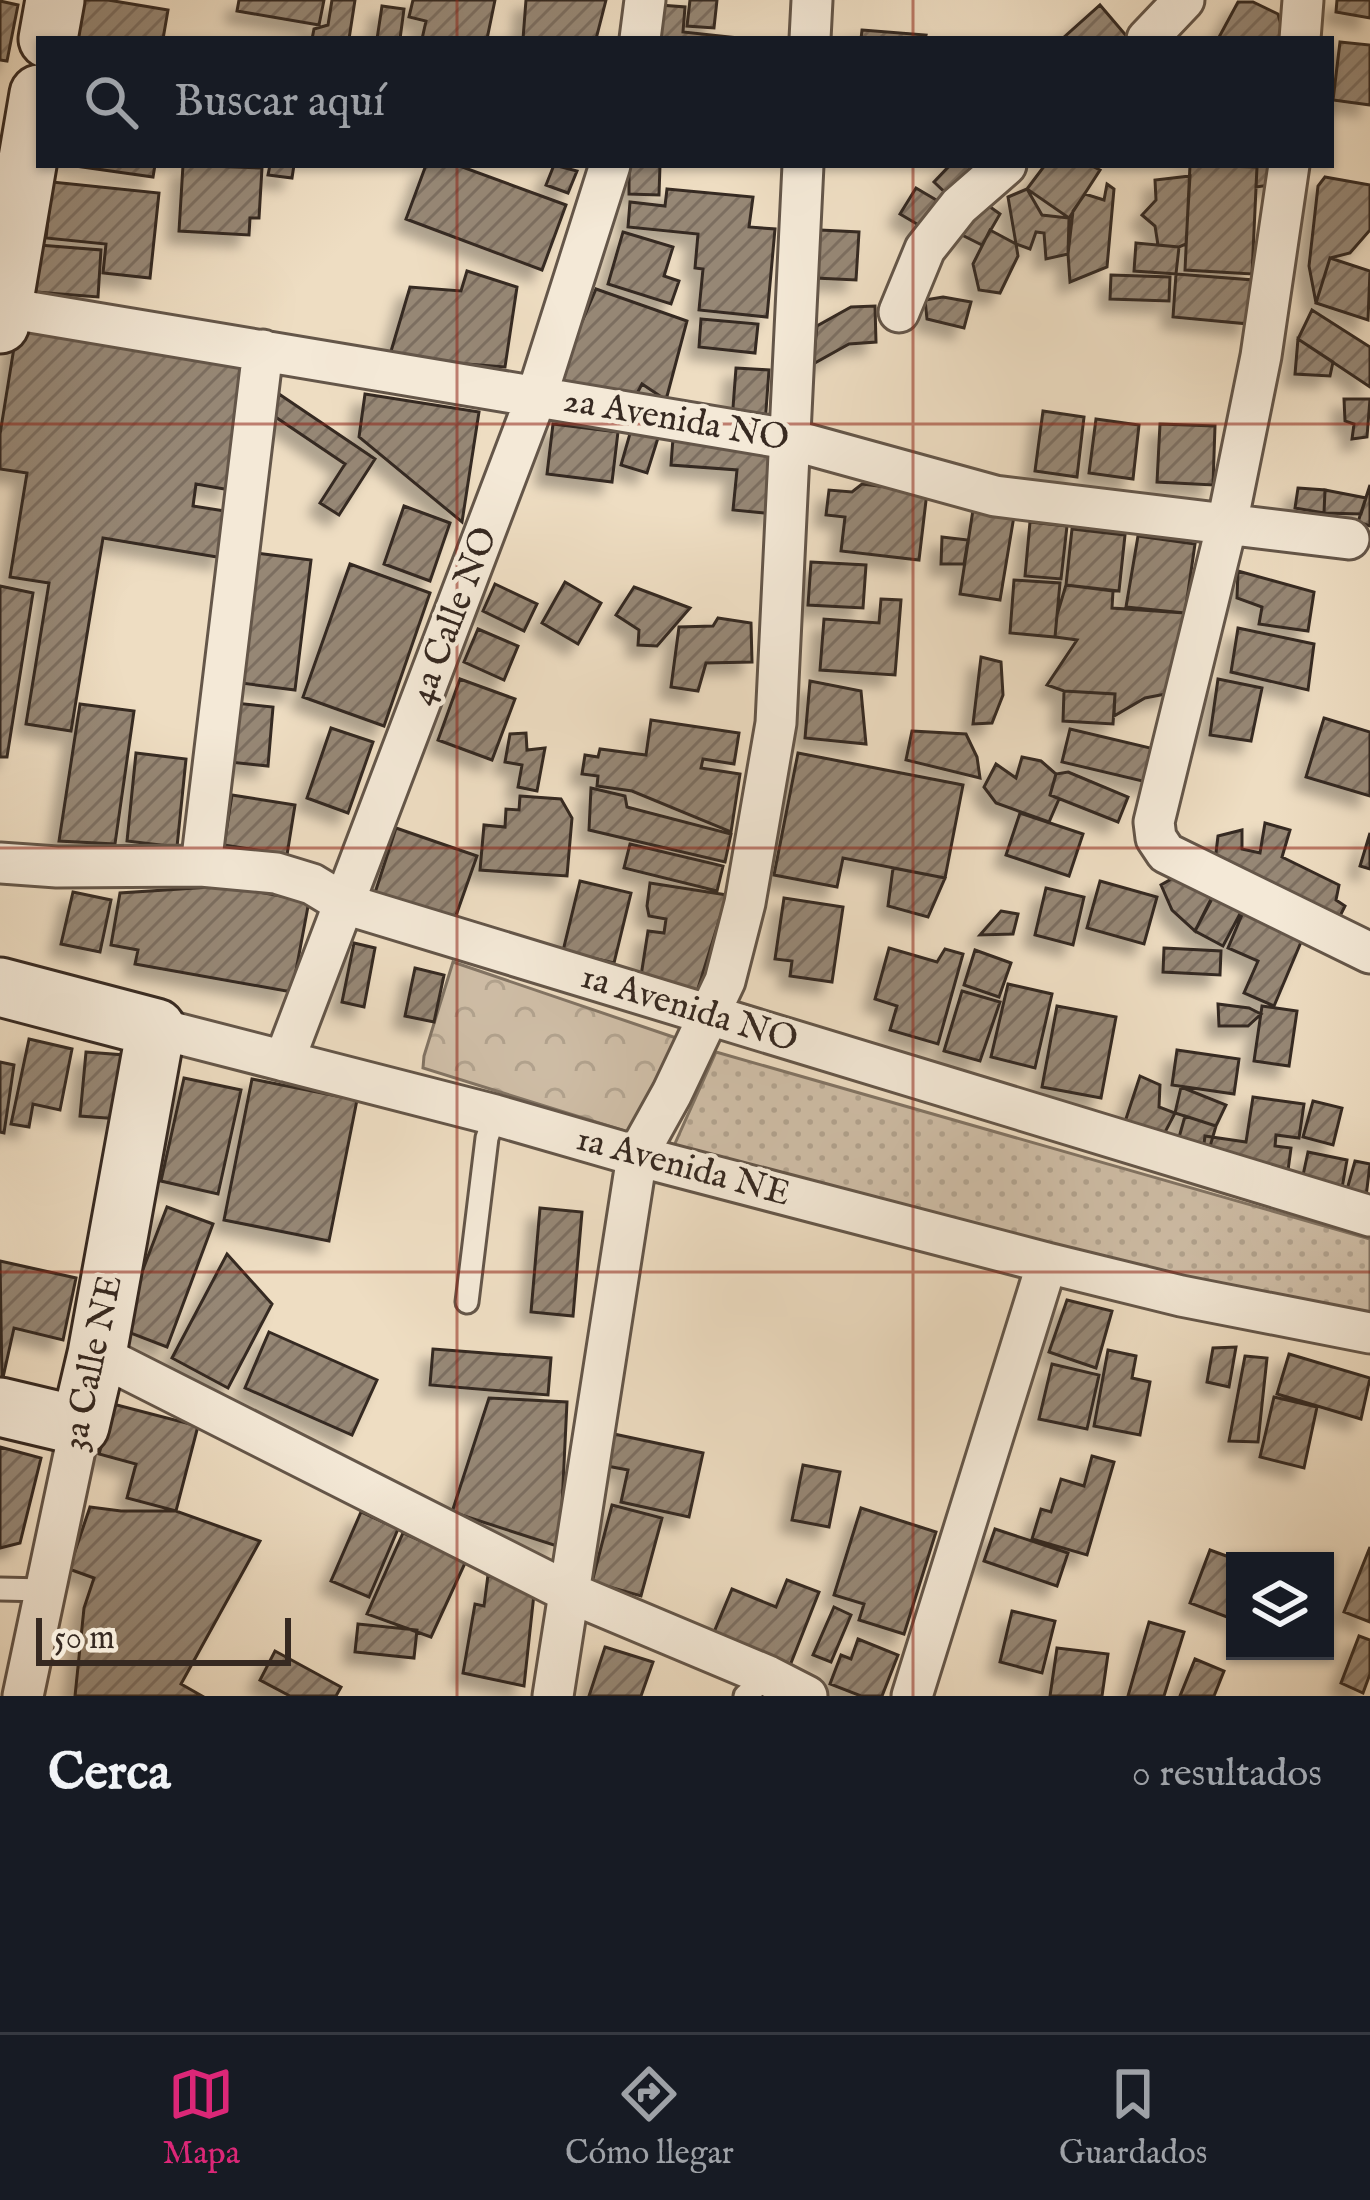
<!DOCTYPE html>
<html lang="es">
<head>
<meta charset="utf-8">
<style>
  body { margin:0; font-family:"IM FELL English",serif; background:#20242c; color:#f1f3f6 }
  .controls { position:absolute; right:36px; bottom:36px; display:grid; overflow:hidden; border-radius:0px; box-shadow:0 3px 9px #0004 }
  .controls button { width:108px; height:108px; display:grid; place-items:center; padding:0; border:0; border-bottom:3px solid #363941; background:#171b24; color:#f1f3f6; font:60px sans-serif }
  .scale { position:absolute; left:36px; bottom:30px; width:255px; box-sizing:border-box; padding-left:12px; border:6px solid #362921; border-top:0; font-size:33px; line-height:42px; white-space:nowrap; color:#362921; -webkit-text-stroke:9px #f4e9d7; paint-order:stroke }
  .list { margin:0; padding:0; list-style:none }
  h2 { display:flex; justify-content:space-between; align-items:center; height:156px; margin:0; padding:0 48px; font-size:51px }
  h2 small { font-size:39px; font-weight:400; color:#9ea1a6 }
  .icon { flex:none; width:66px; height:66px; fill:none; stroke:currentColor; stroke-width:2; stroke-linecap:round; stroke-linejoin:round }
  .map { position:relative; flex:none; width:1370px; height:1696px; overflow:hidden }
  .search { position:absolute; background:#171b24; box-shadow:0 3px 9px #0004; left:36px; right:36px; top:36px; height:132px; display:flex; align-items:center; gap:30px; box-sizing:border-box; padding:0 42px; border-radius:0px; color:#9ea1a6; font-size:45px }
  .sheet { height:336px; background:#171b24 }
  nav { display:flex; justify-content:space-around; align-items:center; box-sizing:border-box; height:168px; border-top:3px solid #363941; background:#171b24; font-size:33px; color:#9ea1a6 }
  nav a { display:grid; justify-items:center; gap:6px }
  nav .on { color:#db2777 }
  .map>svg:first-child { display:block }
</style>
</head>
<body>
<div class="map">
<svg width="1370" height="1696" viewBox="0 0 1370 1696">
  <defs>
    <pattern id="grass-dots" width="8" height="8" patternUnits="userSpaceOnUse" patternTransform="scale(3)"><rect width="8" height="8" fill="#cfbea7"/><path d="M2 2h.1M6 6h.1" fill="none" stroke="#b2a38f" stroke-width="1.8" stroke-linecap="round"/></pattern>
    <pattern id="park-crowns" width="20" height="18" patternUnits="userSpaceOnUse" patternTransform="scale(3)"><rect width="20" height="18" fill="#cfbea7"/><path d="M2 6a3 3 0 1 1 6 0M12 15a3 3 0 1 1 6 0" fill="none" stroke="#b2a38f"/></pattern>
    <pattern id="building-hatch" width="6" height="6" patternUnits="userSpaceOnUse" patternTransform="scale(3)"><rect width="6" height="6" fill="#968775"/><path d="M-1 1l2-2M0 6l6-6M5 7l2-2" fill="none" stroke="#7b6e60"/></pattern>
    <filter id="shadow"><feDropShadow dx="-11" dy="11" stdDeviation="6" flood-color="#0004"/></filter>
  </defs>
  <rect width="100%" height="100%" fill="#eeddc2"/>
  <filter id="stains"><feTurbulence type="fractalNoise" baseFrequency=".00167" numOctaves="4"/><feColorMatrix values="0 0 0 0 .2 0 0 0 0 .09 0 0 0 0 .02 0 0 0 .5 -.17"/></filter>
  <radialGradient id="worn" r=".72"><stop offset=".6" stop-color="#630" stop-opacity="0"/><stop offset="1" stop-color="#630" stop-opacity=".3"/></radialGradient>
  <path fill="url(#grass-dots)" stroke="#827464" stroke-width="3" d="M716,1052l654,187v78l-68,-10 -629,-159z"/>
  <path fill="url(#park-crowns)" stroke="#827464" stroke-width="3" d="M453,962l232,79 -44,95 -218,-68 1,-12z"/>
  <path fill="url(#building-hatch)" stroke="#362921" stroke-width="3" filter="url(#shadow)" d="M84,0h24l60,10 -5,29h-85z
    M239,0h85l-5,25 -82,-14z
    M332,0h23l-6,39h-37l2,-10 14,-4z
    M413,0h82l-8,39h-65l4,-18 -17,-4z
    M526,0h80l-10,39h-73z
    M690,0h27l-3,28 -27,-2z
    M1337,0h33v18l-34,-6z
    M0,1l18,4 -11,56 -7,-1z
    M1238,2h15l25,12 7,25h-67z
    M660,5l25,2 -2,25 65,7h-91z
    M1100,5l29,34h-67z
    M382,6l22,3 -4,30h-23z
    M862,30l64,5 -1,4h-64z
    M1340,42l30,3v60l-37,-5z
    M68,165h87l-2,12z
    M183,165l79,3 -3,50h-9l-1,17 -70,-4z
    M270,165h24l-2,13 -24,-3z
    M426,165h31l109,40 -24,65 -136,-51z
    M554,165l23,6 -9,22 -22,-8z
    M629,165h31l-1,30 -30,-1z
    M950,165h33l-31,34 -18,-17z
    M1045,165h45l10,5 -31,48 -42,-29z
    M1190,165l67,2 -5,107 -67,-4z
    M1222,165h58l-3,19 -21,3 1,-20z
    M1190,176l-4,68 -7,3 -21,-2 -3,-19 -13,-11 14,-15 -1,-20z
    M1325,177l45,8v45l-20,23 -20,5 -14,45 -7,-37 9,-80z
    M52,182l107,11 -9,85 -47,-5 3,-29 -60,-6z
    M1107,184l7,5 -7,78 -37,15 -2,-28 5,-43 12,-17 19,6z
    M916,188l22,13 -16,26 -22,-13z
    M667,189l86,8 -4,30 26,2 -8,88 -68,-7 4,-41 -8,-1 3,-34 -70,-7 2,-25 35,4z
    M1027,189l15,26 27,3 -1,36 -22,5 -2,-26 -8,-1 -6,17 -14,-5 -8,-47z
    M986,204l14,10 -18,31 -20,-10z
    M820,230l39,2 -3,48 -40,-2z
    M990,230l26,14 2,12 -18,37 -21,-3 -6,-26z
    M623,232l50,15 -9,29 15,5 -8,23 -63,-20z
    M1136,243l43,4 -3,27 -42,-3z
    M39,245l62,5 -3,47 -62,-5z
    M1330,258l40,13 -2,49 -52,-17z
    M467,271l50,16 -12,80 -116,-9 21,-71 51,4z
    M1176,274l77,6 -4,44 -76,-7z
    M1111,275l59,2 -1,24 -59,-2z
    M596,289l91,32 -21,79 -24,-16 -10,19 -75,-23z
    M943,297l28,5 -7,26 -37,-9 -2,-19z
    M875,306l1,36 -27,2 -36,20 4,-38 34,-19z
    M1312,310l58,37v40l-72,-48z
    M701,319l57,5 -3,29 -56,-6z
    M17,329l233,38 -20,123 -34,-6 -3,22 38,6 -8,46 -120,-20 -32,193 -45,-7 23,-141 -39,-6 17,-104 -27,-4v-35z
    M1298,339l35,23 -3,14 -35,-2z
    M736,368l33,2 -4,54 -33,-3z
    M279,394l96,65 -36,56 -19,-12 25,-39 -71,-48z
    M365,394l114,18 -17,110 -103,-85z
    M1344,399h26l-3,38 -15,2 2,-15 -9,-3z
    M1043,411l41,6 -7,60 -42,-6z
    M1096,419l43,6 -6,54 -44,-6z
    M553,424l65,8 -6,50 -65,-8z
    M1160,424l55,2 -2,59 -56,-3z
    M631,430l27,8 -11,35 -26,-8z
    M673,438l107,9 -5,67 -42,-4 4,-40 -66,-5z
    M862,484l65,8 -8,68 -78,-9 4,-34 -19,-2 3,-25 23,2z
    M1370,485v41l-12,-4z
    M1298,488l27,2 -1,23 -29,-5z
    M1325,490l41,8 -5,16 -37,-1z
    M404,506l46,17 -20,58 -46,-17z
    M973,510l41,6 -14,84 -40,-6z
    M1030,522l37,4 -6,53 -36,-3z
    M1072,529l53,6 -6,56 -53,-6z
    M1138,536l57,8 -10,69 -59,-6z
    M942,537l26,3 -4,24h-23z
    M256,553l55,7 -16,130 -54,-7z
    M811,562l55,3 -3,43 -55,-3z
    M350,564l80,29 -46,133 -81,-29z
    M1238,571l76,21 -6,39 -49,-7 3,-17 -25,-9z
    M1014,580l46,3 -5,54 -45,-4z
    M565,582l36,21 -23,41 -36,-21z
    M495,584l42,20 -13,27 -41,-20z
    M1066,585l47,6 -1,17 73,5 1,16 -15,64 -26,5 -31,18 1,-22 -51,-3 -17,-6 30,-45 -22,-3 2,-22z
    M0,586l33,7 -26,164h-7z
    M634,587l56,21 -33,38 -19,-1 1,-15 -23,-15z
    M881,599l20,1 -6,75 -75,-5 4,-51 55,4z
    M718,618l33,5 1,39 -46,1 -8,28 -27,-4 8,-60 34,-1z
    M1238,628l76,16 -6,46 -77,-18z
    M478,629l40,17 -14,34 -40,-18z
    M981,657l20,5 2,33 -11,28 -19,1z
    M460,679l55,20 -23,61 -54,-20z
    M1218,679l44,9 -11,53 -41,-6z
    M810,681l51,10 5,53 -61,-6z
    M1064,691l51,3 -2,30 -50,-3z
    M235,703l38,4 -5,59 -39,-4z
    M80,704l54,7 -19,133 -56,-3z
    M1324,718l46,14v64l-64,-19z
    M651,720l88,13 -5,31 -31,-5 -2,9 39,6 -9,58 -99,-41 -35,-5 1,-10 -16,-2 3,-19 13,2 2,-8 46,6z
    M331,728l42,14 -25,71 -41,-15z
    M1070,729l93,22 -8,33 -93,-22z
    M912,731l54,3 11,23 3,21 -74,-18z
    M526,733l1,17 18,-2 -8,43 -19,-4 4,-22 -17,-3 5,-28z
    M136,753l50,6 -9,88 -50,-6z
    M798,753l165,32 -18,93 -102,-20 -6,29 -63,-12z
    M1022,757l19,4 15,13 -6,21 9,4 -10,23 -53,-19 -12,-16 12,-23 20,14z
    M1068,772l60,25 -10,25 -68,-27 6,-21z
    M591,788l34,8 2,11 104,27 -6,28 -136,-32z
    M232,795l63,10 -8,50 -63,-10z
    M520,796l41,3 11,19 -5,58 -87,-6 4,-45 21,2 1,-18 13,1z
    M1020,813l63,21 -14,42 -63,-21z
    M1265,823l25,7 -8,27 57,28 -3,15 9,6 -5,10 -99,-46 -26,-9 3,-25 24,-6v19l18,4z
    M396,828l81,28 -24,68 -79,-28z
    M1370,833v36l-10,-3z
    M630,844l93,22 -6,25 -93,-23z
    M893,868l52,10 -17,39 -40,-11z
    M1175,877l38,20 -18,34 -23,-21 -11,-25z
    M580,881l51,12 -17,70 -51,-12z
    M1100,881l57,16 -13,47 -57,-16z
    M650,883l77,12 -31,100 -57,-6 9,-58 16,2 2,-14 -17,-3 -2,-10z
    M226,886l83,15 -17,91 -157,-28 3,-14 -27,-5 9,-52z
    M1046,888l38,9 -11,48 -38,-10z
    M73,892l38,8 -11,52 -39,-8z
    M1213,895l29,15 -19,36 -28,-15z
    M784,898l59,9 -11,75 -42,-6 2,-15 -17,-2z
    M1244,910l60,25 -30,71 -30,-13 14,-32 -30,-13z
    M1001,911l17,3 -5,20 -33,1z
    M354,943l21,5 -11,59 -22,-5z
    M889,948l48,14 8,-13 18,5 -25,90 -48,-14 7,-24 -22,-7z
    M1164,948l57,3 -1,24 -57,-3z
    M975,950l36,13 -12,34 -35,-12z
    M415,968l29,7 -10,47 -29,-6z
    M1008,984l44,10 -17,74 -44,-11z
    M962,991l38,11 -20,59 -36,-10z
    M1218,1004l31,4 12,6 -13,12h-29z
    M1057,1006l59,11 -15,81 -59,-11z
    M1262,1006l35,5 -8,55 -35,-5z
    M29,1039l43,10 -12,61 -27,-6 -4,23 -18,-3z
    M1177,1050l62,9 -5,35 -62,-9z
    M86,1052l38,3 -5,64 -39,-3z
    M0,1062l14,3 -10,68 -4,-1z
    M1140,1076l20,9 -1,22 16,6 -12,23 -41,-5z
    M184,1078l57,12 -23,104 -57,-13z
    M252,1079l105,21 -28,141 -105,-21z
    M1181,1087l45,18 -10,21 -41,-13z
    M1253,1097l51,7 -5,34 -23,-3 -1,11 16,2 -4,30 -86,-12 4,-30 41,6z
    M1313,1101l29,7 -9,37 -30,-8z
    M1185,1116l31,10 -7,24 -31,-9z
    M1308,1152l39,8 -5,28 -40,-8z
    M1355,1161l15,3 -4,33 -20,-4z
    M167,1207l46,17 -46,123 -47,-18z
    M540,1208l42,4 -9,104 -42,-4z
    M227,1254l45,50 -44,84 -56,-30z
    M0,1261l76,17 -13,62 -49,-12 -12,54z
    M1067,1300l45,11 -16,57 -47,-16z
    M269,1332l108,48 -25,55 -107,-47z
    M1236,1347l-7,40 -22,-5 6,-34z
    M433,1349l118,9 -3,37 -118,-10z
    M1108,1350l28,6 -4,22 18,4 -10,53 -46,-9z
    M1289,1354l81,24 -9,41 -84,-25z
    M1245,1356l22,2 -9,84 -29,-1z
    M1052,1364l47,11 -12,54 -48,-10z
    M1274,1397l43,10 -13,61 -44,-11z
    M489,1398l78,4 -7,145 -108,-35z
    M113,1404l85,22 -22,85 -49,-13 9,-34 -37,-10z
    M614,1434l89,19 -14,64 -68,-15 7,-32 -21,-4z
    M0,1447l41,11 -21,85 -20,5z
    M1092,1456l22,6 -27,93 -55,-16 9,-30 10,3 10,-33 23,7z
    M803,1465l37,7 -11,55 -37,-7z
    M612,1505l50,13 -21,78 -49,-14z
    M90,1507l31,4h55l84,30 -79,143 21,12h-127l9,-88 10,-30 -25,-9z
    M861,1508l75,24 -32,102 -45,-14 5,-16 -30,-9z
    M361,1512l37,17 -29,68 -38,-16z
    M995,1529l73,24 -11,33 -73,-25z
    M403,1533l63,28 -35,76 -64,-23z
    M1370,1547v75l-26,-10z
    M1210,1550l30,11h-5v59l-45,-17z
    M488,1575l46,19 -10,92 -61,-13 12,-69 9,2z
    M787,1580l32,12 -30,76 -77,-31 20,-48 44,18z
    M834,1607l17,8 -20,47 -18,-7z
    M1012,1611l43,10 -13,52 -42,-11z
    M1149,1622l35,10 -20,64h-36z
    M358,1624l59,6 -3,28 -59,-6z
    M1359,1636l11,4v34l-7,19 -22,-10z
    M858,1639l40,16 -16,41h-21l-31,-12 11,-29 10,4z
    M605,1647l48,15 -12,34h-52z
    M1057,1648l51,6 -6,42h-52z
    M275,1651l66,36 -5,9h-46l-30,-16z
    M1195,1659l29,12 -10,25h-34z"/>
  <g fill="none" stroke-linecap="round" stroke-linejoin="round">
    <defs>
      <path id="lane" d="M467,1302l20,-164 8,-23
        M0,1589l45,1
        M745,1696l23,-20"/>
      <path id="street" d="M640,39l5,-39
        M810,39l2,-39
        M1147,39l37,-39
        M1300,39l3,-39
        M1289,165l-28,191 -34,168 -73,298 2,16 10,15 204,100
        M0,307l788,132 207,57 354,43
        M899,312l26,-63 34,-43 47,-41
        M0,863l57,4 144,-1 75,7 36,11 33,20 1025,312
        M201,866l62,-516
        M156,1028l339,87 142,41 410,107 134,33 189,37
        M284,1061l253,-666 73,-230
        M97,1354l471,238 200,84 39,20
        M23,1696l57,-270
        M553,1696l84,-540 35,-63 53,-112 20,-78 31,-180 27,-558
        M912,1696l135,-433"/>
      <path id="secondary" d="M48,39l7,-39
        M0,324l39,-230
        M0,987l156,41 -59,326 -17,72 -80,-19"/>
    </defs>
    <use href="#lane" stroke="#645649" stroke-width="27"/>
    <use href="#street" stroke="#645649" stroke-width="45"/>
    <use href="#secondary" stroke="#362921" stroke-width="63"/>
    <use href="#lane" stroke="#f4e9d7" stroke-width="21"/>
    <use href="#street" stroke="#f4e9d7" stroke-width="39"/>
    <use href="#secondary" stroke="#f4e9d7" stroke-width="57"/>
  </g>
  <path fill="none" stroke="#8f2418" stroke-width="3" stroke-opacity="0.55" d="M457,0v39M913,0v39M457,165v1531M913,165v1531M0,424h1370M0,848h1370M0,1272h1370"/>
  <g text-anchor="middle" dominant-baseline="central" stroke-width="9" stroke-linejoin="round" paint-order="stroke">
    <g font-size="36" fill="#362921" stroke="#f4e9d7">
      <text transform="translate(676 420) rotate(10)">2a Avenida NO</text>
      <text transform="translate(454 616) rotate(-69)">4a Calle NO</text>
      <text transform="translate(689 1009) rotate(17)">1a Avenida NO</text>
      <text transform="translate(683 1167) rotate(15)">1a Avenida NE</text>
      <text transform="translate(93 1363) rotate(-78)">3a Calle NE</text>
    </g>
  </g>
  <rect width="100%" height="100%" filter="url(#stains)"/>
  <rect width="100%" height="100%" fill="url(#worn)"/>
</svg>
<div class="controls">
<button><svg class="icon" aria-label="layers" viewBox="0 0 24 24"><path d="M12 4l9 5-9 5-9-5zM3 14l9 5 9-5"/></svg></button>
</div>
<div class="scale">50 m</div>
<div class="search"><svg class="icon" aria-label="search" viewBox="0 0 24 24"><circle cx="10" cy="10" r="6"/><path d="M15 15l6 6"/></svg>Buscar aquí</div>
</div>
<section class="sheet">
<h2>Cerca<small>0 resultados</small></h2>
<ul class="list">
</ul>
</section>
<nav>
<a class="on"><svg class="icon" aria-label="map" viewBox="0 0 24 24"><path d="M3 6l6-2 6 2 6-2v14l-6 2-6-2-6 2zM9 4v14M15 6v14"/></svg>Mapa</a>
<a><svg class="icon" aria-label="directions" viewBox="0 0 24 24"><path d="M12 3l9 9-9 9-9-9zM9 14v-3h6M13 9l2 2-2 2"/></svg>Cómo llegar</a>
<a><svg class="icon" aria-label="saved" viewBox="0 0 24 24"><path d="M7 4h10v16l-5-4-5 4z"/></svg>Guardados</a>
</nav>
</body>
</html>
